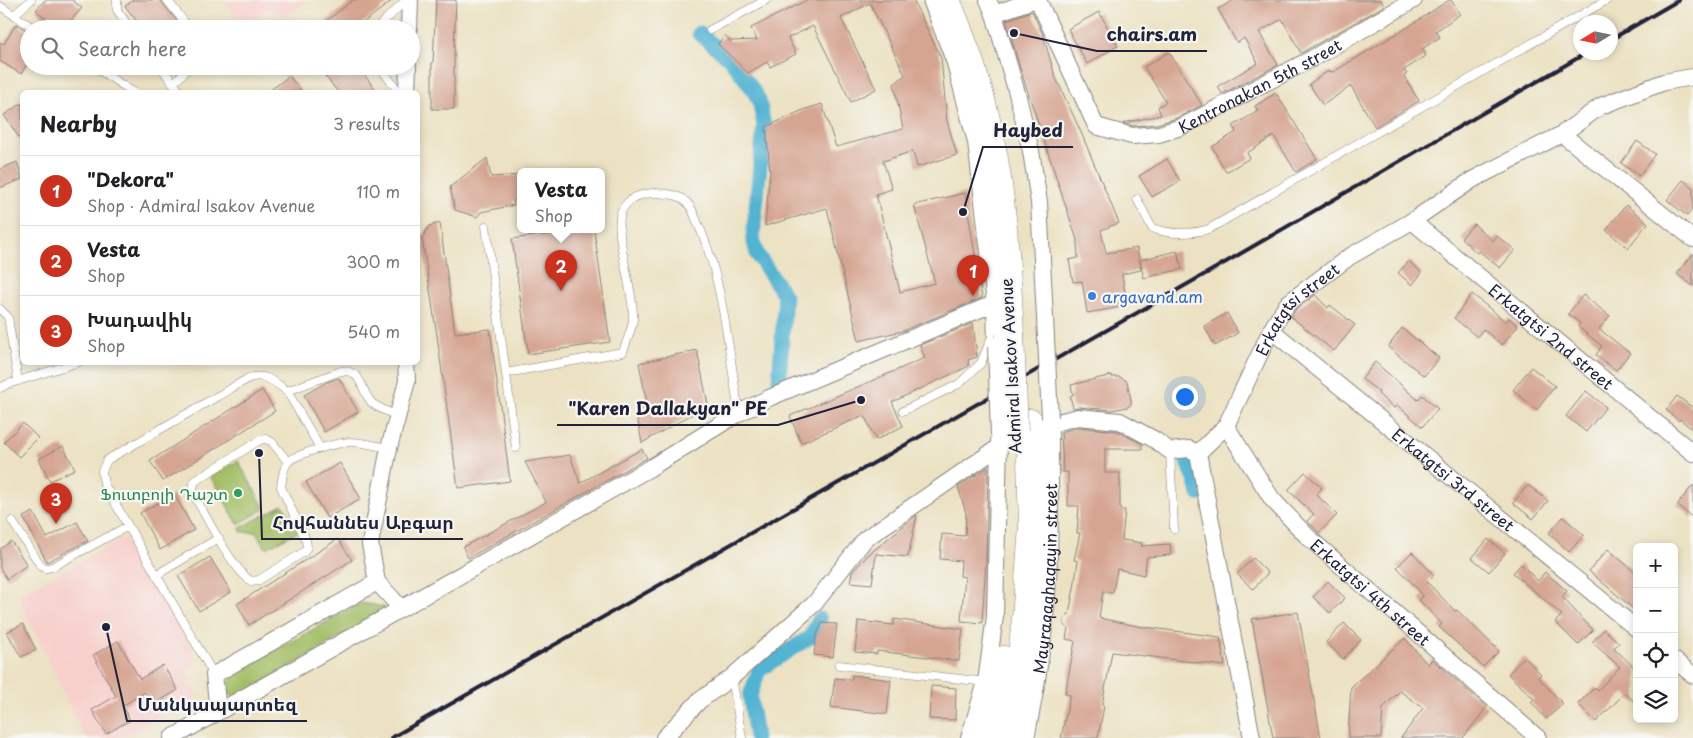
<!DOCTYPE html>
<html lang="en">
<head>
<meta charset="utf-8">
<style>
  body { margin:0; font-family:"Playpen Sans","Noto Sans Armenian",sans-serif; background:#f6f6f6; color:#202124 }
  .controls { position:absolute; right:15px; bottom:15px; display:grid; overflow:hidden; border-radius:8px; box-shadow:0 2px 8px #0003 }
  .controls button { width:45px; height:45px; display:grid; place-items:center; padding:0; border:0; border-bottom:1px solid #e0e0e0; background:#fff; color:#202124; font:25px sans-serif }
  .compass { position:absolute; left:1573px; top:15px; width:45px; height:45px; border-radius:50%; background:#fff; box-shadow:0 2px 8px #0003; rotate:260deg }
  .you { position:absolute; left:1184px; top:396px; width:18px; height:18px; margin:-12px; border:4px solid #fff; border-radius:50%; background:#1a73e8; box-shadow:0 0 0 8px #1a73e833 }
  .badge { display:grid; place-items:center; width:32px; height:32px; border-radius:50%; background:#c8321e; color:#fff; font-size:16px; font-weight:700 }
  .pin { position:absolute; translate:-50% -41px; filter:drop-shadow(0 1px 2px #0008) }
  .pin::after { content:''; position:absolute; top:26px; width:18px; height:15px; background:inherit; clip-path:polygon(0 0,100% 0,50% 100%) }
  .popup { position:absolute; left:517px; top:168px; width:88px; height:65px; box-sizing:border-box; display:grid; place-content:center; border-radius:8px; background:#fff; filter:drop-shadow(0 1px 4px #0005); font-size:16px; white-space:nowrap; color:#757577 }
  .popup b { font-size:19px; color:#202124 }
  .popup::after { content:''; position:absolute; left:50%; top:100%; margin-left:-10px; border:10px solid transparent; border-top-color:#fff }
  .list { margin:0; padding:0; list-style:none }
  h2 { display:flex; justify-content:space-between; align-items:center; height:65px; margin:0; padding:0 20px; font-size:21px }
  h2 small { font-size:16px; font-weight:400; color:#757577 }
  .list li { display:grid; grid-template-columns:32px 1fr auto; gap:15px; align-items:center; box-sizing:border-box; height:70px; padding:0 20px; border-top:1px solid #e0e0e0 }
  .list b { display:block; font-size:19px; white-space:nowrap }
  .list p { margin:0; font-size:16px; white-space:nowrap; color:#757577 }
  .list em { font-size:16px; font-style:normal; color:#757577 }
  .icon { flex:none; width:28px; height:28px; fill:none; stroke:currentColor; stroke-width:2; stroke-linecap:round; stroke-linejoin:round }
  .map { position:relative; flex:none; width:1693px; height:738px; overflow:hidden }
  .search { position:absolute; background:#fff; box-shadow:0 2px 8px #0003; left:20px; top:20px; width:400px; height:55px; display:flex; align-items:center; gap:12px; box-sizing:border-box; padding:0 18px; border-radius:28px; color:#757577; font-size:19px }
  .panel { position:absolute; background:#fff; box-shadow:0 2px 8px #0003; left:20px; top:90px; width:400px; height:275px; border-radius:8px }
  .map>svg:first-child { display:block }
</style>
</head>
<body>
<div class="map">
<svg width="1693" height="738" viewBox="0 0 1693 738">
  <rect width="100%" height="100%" fill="#f6f6f2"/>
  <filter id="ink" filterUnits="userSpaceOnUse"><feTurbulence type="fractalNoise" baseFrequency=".02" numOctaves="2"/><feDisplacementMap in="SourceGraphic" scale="10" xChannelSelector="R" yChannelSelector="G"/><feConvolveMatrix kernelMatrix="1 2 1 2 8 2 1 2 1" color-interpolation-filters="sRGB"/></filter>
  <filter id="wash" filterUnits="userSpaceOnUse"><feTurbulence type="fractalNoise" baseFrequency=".0096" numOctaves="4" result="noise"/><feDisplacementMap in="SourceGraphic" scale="20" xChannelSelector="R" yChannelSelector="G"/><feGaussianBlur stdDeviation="1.12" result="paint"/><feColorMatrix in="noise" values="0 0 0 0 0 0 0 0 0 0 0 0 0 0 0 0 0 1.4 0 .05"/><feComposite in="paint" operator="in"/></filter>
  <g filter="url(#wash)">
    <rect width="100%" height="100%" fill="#ece2c3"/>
    <path fill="#f7d0cc" d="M225,0h82l-23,18 -13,-11 -28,21z
      M126,537l69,116 -1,11 -8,9 12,23 -75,42h-38l-66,-138 1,-6z"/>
    <path fill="#a2be65" stroke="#627050" d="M238,461l27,48 -27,15 -28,-48z
      M283,505l16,26 -33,17 -11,-16h-14l-1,-4z
      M361,603l24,4 -4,6 -141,83 -10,-1c-4,-9 0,-15 6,-23z"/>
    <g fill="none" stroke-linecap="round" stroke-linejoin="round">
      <path stroke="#53b3d2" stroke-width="15" d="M699,33l30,25 20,26 10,16 5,25 -11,113 4,16 28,42 -6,85
        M1186,458l9,21 4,15
        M756,738l-6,-42 9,-26 51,-33 10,-18"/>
    </g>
    <g id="blocks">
      <path fill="#d6a592" d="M45,0h27l10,8 -19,21h-6l-21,-19z
        M133,0h27l23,29h-40l-18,-23z
        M353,0h40l-38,29h-39z
        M436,0h20l-2,49v60h-22v-46h1z
        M807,0h106l28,58 6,63 10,34 -40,12 -4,-16 -30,10 9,28 -16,5 24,98 35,-9 -21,-78 51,-12 17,105 -80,33 -43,10 -32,-133 -62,18 5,-54 -4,-45 37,-17 19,-6 14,43 67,-18 -9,-45 11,-9 -35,-72 -29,15 35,71 -25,13 -38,-76 -25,12 8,16 -26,13 -3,-5 -19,11 -30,-29 7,-9 5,6 27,-1 -6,-12z
        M1234,0h147l3,6 -83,47 -19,-34 -23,13 19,33 -56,29 -4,-8 40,-23 -14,-25 -7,5 -19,-34z
        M1449,0h2l9,14 -24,17 4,6 -18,12 4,7 -22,14 3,4 -3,2 15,25 -44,26 -24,-41 -28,19 -14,-21 19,-13 5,1 75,-45z
        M1032,11l11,24 12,41 25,54 39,93 -18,7 5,23 31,-5 2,12 38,-9 5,18 -38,9 -4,-17 1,9 -19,4 5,32 -40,7 -5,-32 -9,1 -4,-22 9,-2 -1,-18 -57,-172 -14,-48z
        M1099,12l19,34 -31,18 -19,-35z
        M16,24l13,8v29l-8,13 -21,-13v-19l4,2z
        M1169,52l33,53 -25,13 -20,6 -24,2 -10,-3 38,-8 -3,-8 8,-5 -22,-35z
        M317,66h40l21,26h-40z
        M289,76l13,16h-34z
        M1276,93l41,66 -21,13 -22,-36 -27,17 3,5 -24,14 -14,-25 24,-15 -3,-6 25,-15 -3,-5z
        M22,103v39l-18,-27z
        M1637,141l18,13 -16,22 -18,-13z
        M487,158l4,19 30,-2v24l-8,2 1,4 -33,7 -4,5 -22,-7 -5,-23z
        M1167,159l13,22 -28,16 -13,-21z
        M17,162l5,17 -22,9v-19z
        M1683,180l10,8v20l-6,8 -20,-16z
        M1626,205l22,18 -20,25 -22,-18z
        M440,223l15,110 35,-4 20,152 -52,7 -21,-152 -15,-98 7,-12z
        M1474,224l19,17 4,-5 18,14 -15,18 -21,-17 -2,2 -16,-15z
        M582,230h12l16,112 -82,12 -16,-115z
        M1693,254v32l-16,-12z
        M1409,261l13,12 -10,12 -14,-12z
        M1472,294l34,28 3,-4 9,8 -16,19 -19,-16 -6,8 -23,-19z
        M1315,295l13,13 2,-3 25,20 -21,26 -43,-34 4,-7z
        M1583,295l27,21 -11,13 31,24 -14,17 -20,-15 6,-9 -24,-19 2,-4 -12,-9z
        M1227,313l11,20 -23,13 -11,-20z
        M973,323l4,34 -9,3 1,6 -77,36 11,24 -27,14 -12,-25 -63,28 -11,-27 135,-58 -5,-13z
        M1402,328l37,30 -15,18 -36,-29z
        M697,350l11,55 -66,38 -6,-33 12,-2 -9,-45z
        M1375,362l43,38 4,-5 16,14 -16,18 -25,-22 -3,3 -16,-14 1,-2 -17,-13z
        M1531,367l24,19 -18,24 -24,-20z
        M1112,375v2h8l7,4 4,19v4l-3,3 -17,3 -32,-3 -6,1 -3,-12 3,-1 -2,-10z
        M339,378l19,34 -34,20 -20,-37 23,-13z
        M262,390l13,21 -112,70 -13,-20z
        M1586,391l20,16 -20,25 -20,-16z
        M1677,396l16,12v22l-13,-11 -1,2 -13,-11z
        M23,423l15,15 -19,19 -15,-15z
        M1079,427l38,4 25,13v5h-37v24h15v37h5l-3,30 20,3 -1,3 29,-2 1,11 -24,2 -3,18 -27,-6 -4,24 -10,-2 -4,27 38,8 83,11 5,29 -113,-14 -10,53 2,1 -6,32h-37l9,-43 -5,-1 10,-53 -9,-2 2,-11 -4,-3v-5l2,-4 3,-2 5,-26 4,-27 -4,-1 6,-27h-3l2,-27h-11v-34h-5l-2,-40z
        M63,446l12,23 -25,12 -11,-22z
        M642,449l5,9 -179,100 -5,-11 83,-45 -21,-40 45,-7 10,28z
        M340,463l21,36 -34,19 -21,-36z
        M988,467l-2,93 -4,63 -21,-2 4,-44 -5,-1 1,-15 -21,-2 2,-25 23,2 1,-23 -8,-26z
        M1305,472l17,16 -6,6 21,21 -18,18 -12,-12 7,-7 -26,-24z
        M1528,485l20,16 -15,18 -20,-16z
        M1693,485v33l-16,-13z
        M174,494l20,36 -34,20 -20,-37z
        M33,512l14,26 30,-16 11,19 -41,21 -24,-45z
        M917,515l-9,42 -32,-3 -4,30 -22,-2 2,-10 17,-18z
        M1563,517l21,18 -15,17 -20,-19z
        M338,539l14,21 -103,65 -12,-21z
        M1488,539l17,14 -16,19 -17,-14z
        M11,541l16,24 -20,14 -7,-11v-19z
        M1608,549l29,25v38l-48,-41z
        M1412,552l22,23 -7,7 28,29 2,-1 42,41 -16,16 -44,-40 3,-3 -23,-24 4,-5 -26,-28z
        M210,557l21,35 -32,19 -21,-35z
        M1253,558l15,15 -15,16 -16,-15z
        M1521,564l17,17 7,-9 22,19 -5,6 31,33 -15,15 -23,-23 7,-7 -49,-42z
        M1328,581l17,17 -15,15 -17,-16z
        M1298,612l23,126h-48l-21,-119z
        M894,619l69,10 -4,32 -82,-10v3l-22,-2 3,-31 36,4z
        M822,623l15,1 -4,33 -19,-2 2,-18z
        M1344,623l17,17 -18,19 -17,-17z
        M23,624l13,26 -15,7 -14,-25z
        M1604,629l15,14 -5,5 23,22v34l-12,-11 -29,29 -18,-18 17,-17 3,3 22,-23 -28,-25z
        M1405,638l23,27 4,-6 55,48 -24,31h-62l22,-30 -23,-17 -17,17 -2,30h-33l3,-51z
        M118,641l22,38 23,-14 15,25 -25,15 -8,-13 -23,14 8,14 -24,14 -14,-24 24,-14 -23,-41z
        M1524,657l17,17 -3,3 25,27 -17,15 -15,-17 3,-3 -26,-25z
        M852,675l39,5 -4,34 -56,-7 4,-29 17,2z
        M931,686l25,2 -1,32 -26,-1z"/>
    </g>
  </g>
  <g filter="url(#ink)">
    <use href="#blocks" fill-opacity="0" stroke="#87827f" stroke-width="1"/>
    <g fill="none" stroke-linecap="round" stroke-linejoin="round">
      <defs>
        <path id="service" d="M117,0v10l14,19
          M167,0l23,29
          M0,6l35,23
          M14,15l17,-15
          M376,29l30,-29
          M710,30l56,-30
          M93,66l40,26
          M160,66l20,26
          M379,66l20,26
          M174,83l16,-17
          M1137,199l15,29c17,7 40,6 57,1l398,-229
          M486,226l30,222
          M0,309l8,8 10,64
          M506,373l117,-21c3,-10 9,-22 10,-33 2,-26 -21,-88 -11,-109 7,-13 20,-17 35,-17 12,1 23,1 31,11 5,5 7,13 10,20 25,54 31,130 41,189
          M0,388l8,-4 71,-22
          M287,391l33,57
          M903,411l56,-27 22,-21 10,-24
          M1170,451l4,78
          M288,462l-16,-20 -6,-3 -6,1 -65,41 -2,7 1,7c12,21 38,74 57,86l8,-1 45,-28 3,-5 -1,-7 -25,-53c1,-7 2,-20 7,-25 7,-8 52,-20 62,-20 13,0 26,4 39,6
          M12,521l29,45 5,2 6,-1 76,-41
          M156,575l63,-37
          M839,665l147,17
          M214,675l-110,-191 -2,-13 5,-11 142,-82c17,-5 25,4 38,13l54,-20c22,-2 19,20 31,32 7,6 17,9 26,13
          M732,677l10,61"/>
        <g id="minor">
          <path d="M931,0l24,63 21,79 19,161 1,42"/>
          <path d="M988,0l6,14 23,79 14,58 8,51 6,116"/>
          <path id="s1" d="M1038,0l58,126 36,10 27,-2 22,-7 132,-69 101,-58"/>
          <path d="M994,14l39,-14"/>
          <path d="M409,29l1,-29"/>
          <path d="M407,92l1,-26"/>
          <path d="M1562,134l131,105"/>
          <path id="s2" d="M1412,221l281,232"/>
          <path id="s3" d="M1271,330l366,299"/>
          <path d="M1050,424l28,-7 42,4 35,19 15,11 19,-2 9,4"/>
          <path id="s4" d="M1226,426l46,73 35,37 231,202"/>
          <path id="s5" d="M1198,453l28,-27 45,-96 17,-27 61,-46 63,-36 60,-41 90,-46 39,-28 63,-24 29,-5"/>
          <path d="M1198,453l54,285"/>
          <path d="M401,608l-24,-26 -7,-38 19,-96 18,-67 -1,-19"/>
          <path d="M1674,660l19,15"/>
          <path d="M218,711l-4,-36 163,-93"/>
          <path d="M172,738l478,-270 89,-55 30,-15 226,-95"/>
          <path d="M664,738l35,-37 33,-24 83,-74 50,-64 134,-92"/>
          <path d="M969,738l17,-56 9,-66 4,-176"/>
          <path id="s6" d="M1026,738c11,-52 19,-106 22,-159 3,-54 2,-108 2,-161"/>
        </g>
        <path id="trunk" d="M946,0c14,34 27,68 36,104 20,75 24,154 28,230
          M987,738l11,-40 5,-38
          M1009,738l8,-37 9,-82 7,-92 -3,-104"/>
      </defs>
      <use href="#service" stroke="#87827f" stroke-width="9"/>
      <use href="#minor" stroke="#87827f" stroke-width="18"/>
      <use href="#trunk" stroke="#87827f" stroke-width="29"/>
      <use href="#service" stroke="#fff" stroke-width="8"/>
      <use href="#minor" stroke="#fff" stroke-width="16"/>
      <use href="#trunk" stroke="#fff" stroke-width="28"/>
      <path stroke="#22223b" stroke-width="4" d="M1610,40l69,-40
        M391,738l823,-469 374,-217"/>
      <defs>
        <path id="minor-bridge" d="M1045,318l5,100
          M996,345l3,90"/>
        <path id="trunk-bridge" d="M1010,334l4,98"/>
      </defs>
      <use href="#minor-bridge" stroke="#87827f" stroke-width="18" stroke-linecap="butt"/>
      <use href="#trunk-bridge" stroke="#87827f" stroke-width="29" stroke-linecap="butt"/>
      <use href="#minor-bridge" stroke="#fff" stroke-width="16"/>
      <use href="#trunk-bridge" stroke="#fff" stroke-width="28"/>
    </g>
  </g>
  <circle fill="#3f7fe0" stroke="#f6f6f2" stroke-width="2" cx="1092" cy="296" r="5"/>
  <circle fill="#2e9e5b" stroke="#f6f6f2" stroke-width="2" cx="238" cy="493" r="5"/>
  <g text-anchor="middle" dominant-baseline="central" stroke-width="4.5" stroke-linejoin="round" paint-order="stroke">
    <g font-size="16" fill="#22223b" stroke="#f6f6f2">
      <text stroke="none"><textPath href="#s1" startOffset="315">Kentronakan 5th street</textPath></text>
      <text stroke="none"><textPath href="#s5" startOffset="178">Erkatgtsi street</textPath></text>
      <text stroke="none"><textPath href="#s2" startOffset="181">Erkatgtsi 2nd street</textPath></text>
      <text transform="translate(1010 366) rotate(-93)">Admiral Isakov Avenue</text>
      <text stroke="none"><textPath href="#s3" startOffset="236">Erkatgtsi 3rd street</textPath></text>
      <text stroke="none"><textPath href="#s6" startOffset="161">Mayraqaghaqayin street</textPath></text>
      <text stroke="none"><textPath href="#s4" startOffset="222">Erkatgtsi 4th street</textPath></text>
    </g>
    <g font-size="16" fill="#366cbe" stroke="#f6f6f2" text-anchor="start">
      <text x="1102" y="296">argavand.am</text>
    </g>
    <g font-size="16" fill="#27864d" stroke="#f6f6f2" text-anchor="end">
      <text x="228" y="493">Ֆուտբոլի Դաշտ</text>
    </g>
  </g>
  <path fill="none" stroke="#22223b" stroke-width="2" d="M1014 33L1097 51H1207M963 212L983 147H1073M861 400L778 425H557M259 453L262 539H463M106 627L127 721H307"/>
  <g fill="#22223b" stroke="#f6f6f2" stroke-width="2">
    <circle cx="1014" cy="33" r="5"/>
    <circle cx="963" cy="212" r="5"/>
    <circle cx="861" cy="400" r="5"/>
    <circle cx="259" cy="453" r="5"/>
    <circle cx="106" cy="627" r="5"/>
  </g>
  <g font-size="18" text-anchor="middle" font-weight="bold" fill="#22223b" stroke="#f6f6f2" stroke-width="4.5" stroke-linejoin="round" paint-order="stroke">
    <text x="1152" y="41">chairs.am</text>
    <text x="1028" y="137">Haybed</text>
    <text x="668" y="415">"Karen Dallakyan" PE</text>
    <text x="363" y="529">Հովհաննես Աբգար</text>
    <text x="217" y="711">Մանկապարտեզ</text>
  </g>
</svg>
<div class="controls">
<button>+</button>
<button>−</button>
<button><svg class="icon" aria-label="locate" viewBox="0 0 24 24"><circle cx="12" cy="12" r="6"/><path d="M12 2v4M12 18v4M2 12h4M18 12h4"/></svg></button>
<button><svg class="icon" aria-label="layers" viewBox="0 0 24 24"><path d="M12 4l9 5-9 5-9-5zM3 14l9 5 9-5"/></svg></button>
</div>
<svg class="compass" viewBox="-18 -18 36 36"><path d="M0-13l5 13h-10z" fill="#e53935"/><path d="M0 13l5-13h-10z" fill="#757577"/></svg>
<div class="you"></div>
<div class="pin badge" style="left:973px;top:296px">1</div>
<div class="pin badge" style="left:561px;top:291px">2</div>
<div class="popup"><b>Vesta</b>Shop</div>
<div class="pin badge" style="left:56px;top:524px">3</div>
<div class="search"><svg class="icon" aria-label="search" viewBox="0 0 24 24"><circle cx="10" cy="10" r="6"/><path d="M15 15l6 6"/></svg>Search here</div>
<section class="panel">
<h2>Nearby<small>3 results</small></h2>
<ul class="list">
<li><span class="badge">1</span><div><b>&quot;Dekora&quot;</b><p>Shop · Admiral Isakov Avenue</p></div><em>110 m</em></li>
<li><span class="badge">2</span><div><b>Vesta</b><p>Shop</p></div><em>300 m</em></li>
<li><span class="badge">3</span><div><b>Խադավիկ</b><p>Shop</p></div><em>540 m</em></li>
</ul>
</section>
</div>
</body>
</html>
